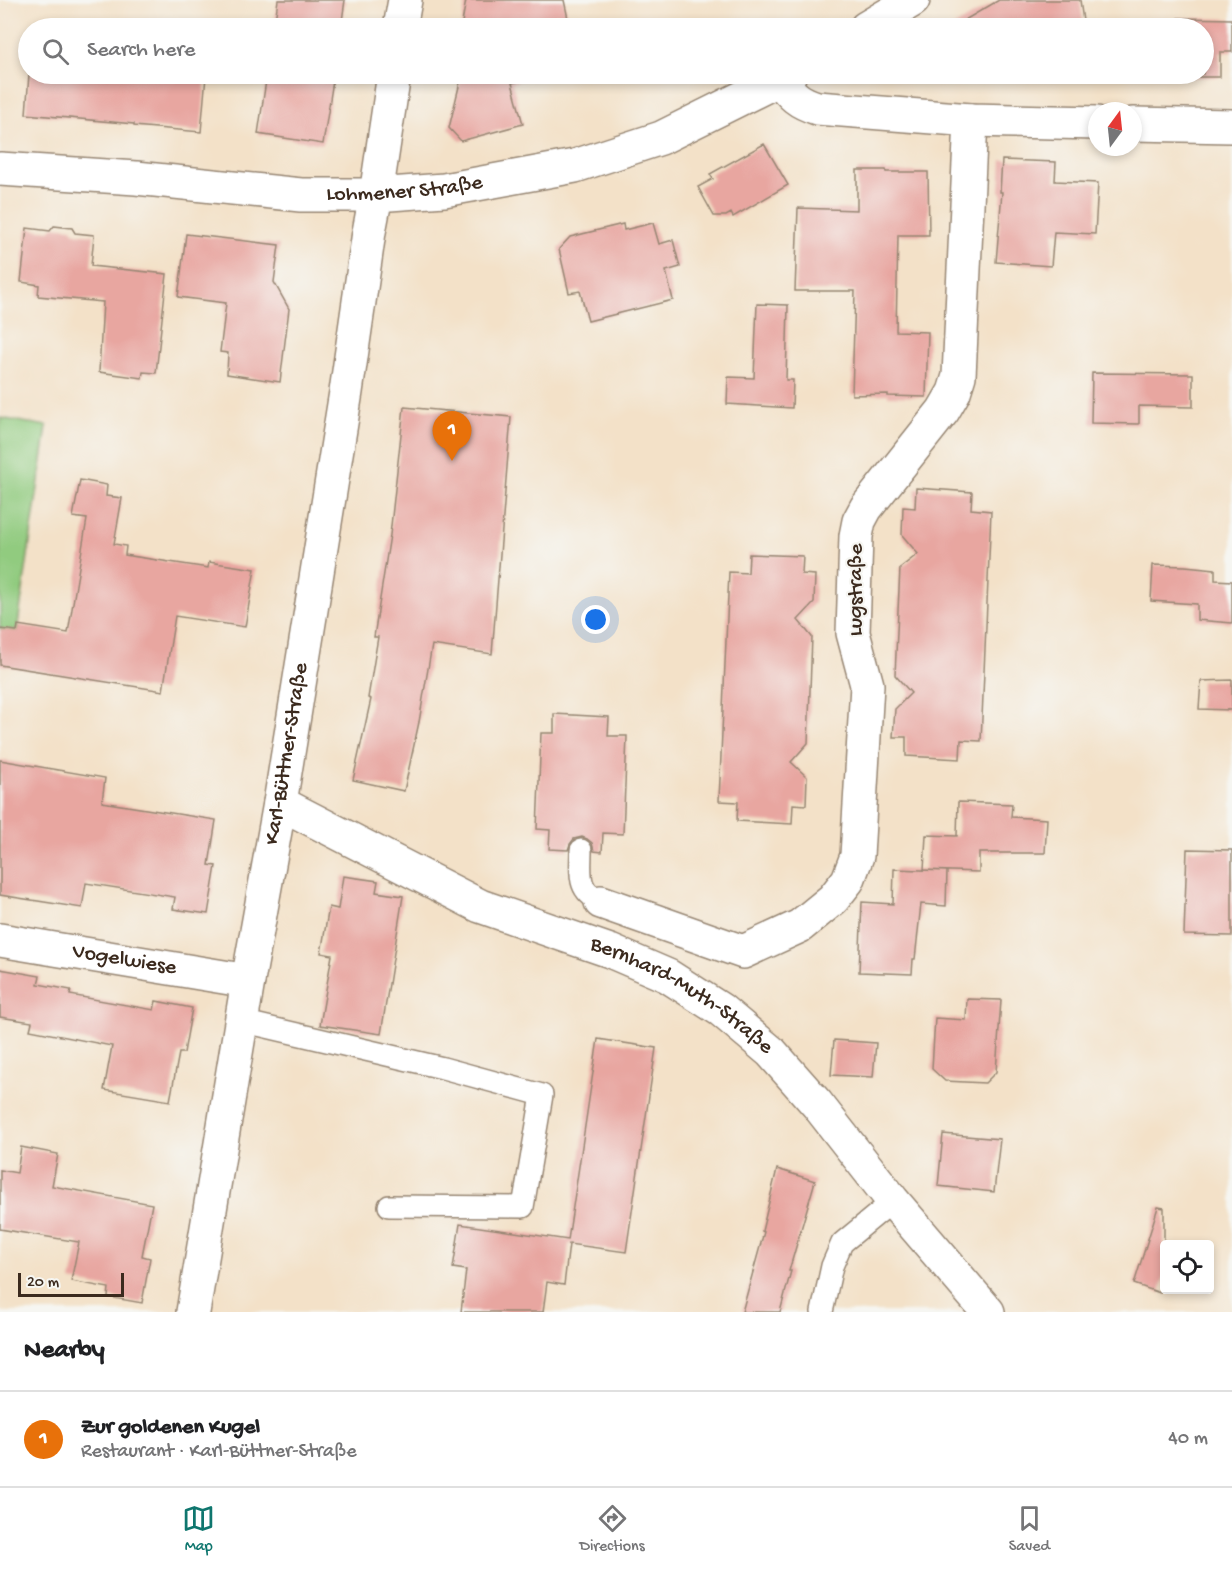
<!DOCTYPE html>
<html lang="en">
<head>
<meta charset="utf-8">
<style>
  body { margin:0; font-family:"Gochi Hand",sans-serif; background:#f2f2f2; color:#202124 }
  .controls { position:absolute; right:18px; bottom:18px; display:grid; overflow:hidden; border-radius:6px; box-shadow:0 3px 9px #0003 }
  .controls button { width:54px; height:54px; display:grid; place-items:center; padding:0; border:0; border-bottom:2px solid #e0e0e0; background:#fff; color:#202124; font:30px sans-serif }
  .compass { position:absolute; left:1088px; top:102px; width:54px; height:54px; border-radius:50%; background:#fff; box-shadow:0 3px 9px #0003; rotate:15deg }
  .scale { position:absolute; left:18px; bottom:15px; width:106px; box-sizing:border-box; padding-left:6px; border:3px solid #3b2a1e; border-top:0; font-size:16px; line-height:21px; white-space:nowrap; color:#3b2a1e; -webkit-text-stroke:4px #f6f6f2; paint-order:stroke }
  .you { position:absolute; left:596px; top:620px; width:21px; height:21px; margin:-15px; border:4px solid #fff; border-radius:50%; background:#1a73e8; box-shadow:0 0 0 9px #1a73e833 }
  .badge { display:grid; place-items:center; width:39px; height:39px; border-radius:50%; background:#0f766e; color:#fff; font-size:20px; font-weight:700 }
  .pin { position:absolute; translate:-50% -50px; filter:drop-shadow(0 2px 3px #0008) }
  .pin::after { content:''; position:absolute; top:32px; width:21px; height:18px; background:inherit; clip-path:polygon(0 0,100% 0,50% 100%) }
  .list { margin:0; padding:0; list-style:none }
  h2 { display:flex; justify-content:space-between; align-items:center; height:78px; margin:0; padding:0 24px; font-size:26px }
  h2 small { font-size:20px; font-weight:400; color:#757577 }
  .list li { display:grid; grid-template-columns:39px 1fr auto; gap:18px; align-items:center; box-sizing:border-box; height:96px; padding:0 24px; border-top:2px solid #e0e0e0 }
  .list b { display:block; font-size:22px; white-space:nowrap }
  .list p { margin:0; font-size:20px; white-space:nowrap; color:#757577 }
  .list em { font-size:20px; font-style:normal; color:#757577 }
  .icon { flex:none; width:33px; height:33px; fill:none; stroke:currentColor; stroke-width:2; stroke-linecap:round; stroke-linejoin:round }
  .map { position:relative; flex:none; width:1232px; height:1312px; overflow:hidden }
  .search { position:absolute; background:#fff; box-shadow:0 3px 9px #0003; left:18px; right:18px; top:18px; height:66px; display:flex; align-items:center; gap:15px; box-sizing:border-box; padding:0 21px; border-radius:33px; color:#757577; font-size:22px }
  .sheet { height:174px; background:#fff }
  nav { display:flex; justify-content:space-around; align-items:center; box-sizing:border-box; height:84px; border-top:2px solid #e0e0e0; background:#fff; font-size:16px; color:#757577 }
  nav a { display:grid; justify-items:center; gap:3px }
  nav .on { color:#0f766e }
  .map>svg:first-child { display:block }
</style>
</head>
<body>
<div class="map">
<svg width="1232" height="1312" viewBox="0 0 1232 1312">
  <rect width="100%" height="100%" fill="#f6f6f2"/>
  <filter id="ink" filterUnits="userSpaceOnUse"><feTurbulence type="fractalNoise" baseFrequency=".0167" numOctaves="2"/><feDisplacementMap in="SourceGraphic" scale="12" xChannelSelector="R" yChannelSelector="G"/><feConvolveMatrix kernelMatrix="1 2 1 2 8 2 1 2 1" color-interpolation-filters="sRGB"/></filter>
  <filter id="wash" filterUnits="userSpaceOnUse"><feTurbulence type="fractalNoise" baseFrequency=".008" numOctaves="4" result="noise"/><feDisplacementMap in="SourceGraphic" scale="24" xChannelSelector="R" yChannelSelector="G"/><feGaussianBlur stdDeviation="1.35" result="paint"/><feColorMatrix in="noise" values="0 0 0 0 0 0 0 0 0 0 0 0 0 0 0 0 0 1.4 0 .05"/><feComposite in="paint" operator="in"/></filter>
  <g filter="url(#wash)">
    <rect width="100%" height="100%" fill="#f3e1c8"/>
    <path fill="#91cb7f" stroke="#667a4e" stroke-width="1.5" d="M0,418l47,8 -30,205 -17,-2z"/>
    <g id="blocks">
      <path fill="#e8a6a0" d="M278,0h67l-4,28h-67z
        M466,0h98l6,28h-109z
        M999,0h81l4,28h-133z
        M1178,18l54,1v33h-12v25h-42v-3h25v-46h-25z
        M29,74h161l-1,1 17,1 -5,56 -67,-6v-2l-108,-10z
        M267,74h67l-11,70 -65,-10z
        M462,74h62l2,5 -14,4 11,41 -62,17 -12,-13z
        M764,144l24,41 -55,32 -2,-4 -5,3h-12l-16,-29 15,-8 -3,-5z
        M1002,160l54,2 -1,19 43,2 -3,51 -41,-2 -3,34 -55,-4 6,-70h-2z
        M857,170h29v2h42l1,63h-31l-2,96 32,1 -2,65 -38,-1v-2l-36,1 3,-104h-60l3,-83 59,2z
        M653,223l6,21 14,-4 7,27 -14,4 7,29 -85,21 -8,-30 -11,2 -10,-44 11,-12 53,-13 1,6z
        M54,226l18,2 3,5 19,2 -3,31 76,8 -11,99 -13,-1 -1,6 -43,-6 4,-70 -65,-6 1,-11 -18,-3 6,-54 23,3z
        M186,234l93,11 -5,37 15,27 -9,73 -53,-8 1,-21 -8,-1 6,-49 -48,-6z
        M757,304l31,1 -2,75h7l-1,28 -65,-4 1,-27 26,1z
        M1092,373l101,1v33l-54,-1v18l-48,-1z
        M404,407l107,10 -19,237 -60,-9 -13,77 -15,69 -51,-11 18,-81 -3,-1 10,-61h-4l16,-102z
        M80,480l27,5 -1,11 16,2 -8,46 12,2 -1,9 83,13 1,-6 46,7 -10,58 -70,-11 -12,75 -163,-26v-36l17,2 1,-6 50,8 19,-114 -14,-2z
        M916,488l56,4 -1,17 20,2 -10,230 -20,-1 -1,19 -54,-3v-19h-13l2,-28 16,-16 -16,-18 5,-107 18,-14 -16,-19 1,-28 12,1z
        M749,554l54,2 -1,18 13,1 -1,28 -16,17 14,17 -4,106 -17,19 16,15 -1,28 -13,-1 -1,20 -55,-3 1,-19 -19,-1 10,-229 19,1z
        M1153,565l32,1 30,3v11l17,1v42l-35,-3v-16l-46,-3z
        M1232,680v30l-33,-1 2,-28z
        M554,714l55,3 -1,19h19l-4,98 -20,-1 -1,19 -8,-1 -2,-8 -5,-4 -5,-2 -8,2 -4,5 -2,6 -19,-1 1,-19 -13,-1 4,-96h13z
        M0,760l105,18 -3,24 114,18 -7,45 7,1 -8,48 -35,-5 2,-12 -89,-14 -4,25 -82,-13z
        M958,802l54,2 -1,13 36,2 -2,34h-66v19l-55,-2 2,-35 31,1z
        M1187,849l45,1v86l-48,-1z
        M894,869l53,2 -1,35 -25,-2 -6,55h-2l-1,15 -53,-2 3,-70 31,2z
        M343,876l35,5 -2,11 27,4 -22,138 -61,-9 12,-70 -11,-2 8,-46 9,2z
        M0,969l40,7 -2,8 33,6 -1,5 84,15 2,-9 36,7 -8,45h-5l-9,48 -66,-11 8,-44 -82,-16 2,-8 -32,-5z
        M967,999l34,1 -5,72 -11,11 -40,-2 -13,-12 3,-51 31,2z
        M598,1039l58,9 -30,204 -57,-8 -5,41 -17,-3 -4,30h-82l5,-42 -13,-2 7,-44 108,16z
        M834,1040l42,3 -3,34 -42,-2z
        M943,1134l57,5 -6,53 -56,-6z
        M21,1147l37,7 -6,32 100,18 -10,52 8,2 -8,45 -34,-6 1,-9 -38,-7 8,-39 -79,-13v-59l17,3z
        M777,1169l38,12 -26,90h2l-11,41h-38l22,-80 -2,-1z
        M1158,1207l6,1v69l-4,16 -26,-9z"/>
    </g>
  </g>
  <g filter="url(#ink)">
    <use href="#blocks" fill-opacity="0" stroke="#978673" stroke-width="1.5"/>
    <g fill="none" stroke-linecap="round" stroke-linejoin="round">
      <defs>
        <path id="service" d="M581,850c0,23 -5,40 20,52
          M241,1021l202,47 99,27 -19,112 -134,-1
          M822,1312l10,-46 10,-23 51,-42"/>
        <g id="minor">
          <path d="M780,80c12,16 18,22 37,28l154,12 126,3"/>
          <path d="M1133,124l99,2"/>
          <path id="s1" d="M280,803l200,103 130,45 58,25 53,34 50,42 46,52 76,97 95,111"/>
          <path d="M601,902l142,50 57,-26 33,-27 15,-19 9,-24 10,-171 -14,-52 3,-97 3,-15 7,-13 77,-97 11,-19 5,-16 12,-256"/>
          <path id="s2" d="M0,940l248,41"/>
          <path id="s3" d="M193,1312l55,-331 32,-178 66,-411 23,-160 7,-37"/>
        </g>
        <path id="tertiary" d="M400,28l5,-28
          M376,195l18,-121"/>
        <g id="secondary">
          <path d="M866,28l47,-28"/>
          <path id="s4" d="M0,169l136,9 165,17h75l68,-5 131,-24 86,-28 129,-64"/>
        </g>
      </defs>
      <use href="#service" stroke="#978673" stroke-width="24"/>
      <use href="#minor" stroke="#978673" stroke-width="36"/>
      <use href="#tertiary" stroke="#978673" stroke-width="36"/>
      <use href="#secondary" stroke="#978673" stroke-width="36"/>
      <use href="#service" stroke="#fff" stroke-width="21"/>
      <use href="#minor" stroke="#fff" stroke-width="33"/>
      <use href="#tertiary" stroke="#fff" stroke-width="33"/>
      <use href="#secondary" stroke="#fff" stroke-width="33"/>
    </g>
  </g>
  <g text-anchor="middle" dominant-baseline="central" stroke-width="4.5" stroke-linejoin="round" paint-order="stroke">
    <g font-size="22" fill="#3b2a1e" stroke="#f6f6f2">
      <text stroke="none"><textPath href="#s4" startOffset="406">Lohmener Straße</textPath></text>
      <text transform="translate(857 590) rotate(-90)">Lugstraße</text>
      <text stroke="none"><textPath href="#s3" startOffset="566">Karl-Büttner-Straße</textPath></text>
      <text stroke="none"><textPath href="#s2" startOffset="126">Vogelwiese</textPath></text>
      <text stroke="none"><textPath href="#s1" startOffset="447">Bernhard-Muth-Straße</textPath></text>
    </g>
  </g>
</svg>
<div class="controls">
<button><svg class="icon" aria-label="locate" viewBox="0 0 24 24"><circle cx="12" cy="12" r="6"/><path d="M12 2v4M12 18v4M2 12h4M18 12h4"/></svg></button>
</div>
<svg class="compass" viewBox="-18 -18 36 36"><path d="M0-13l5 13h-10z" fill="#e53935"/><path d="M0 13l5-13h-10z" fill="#757577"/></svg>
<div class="scale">20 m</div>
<div class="you"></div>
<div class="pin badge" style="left:452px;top:461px;background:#e8710a">1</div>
<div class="search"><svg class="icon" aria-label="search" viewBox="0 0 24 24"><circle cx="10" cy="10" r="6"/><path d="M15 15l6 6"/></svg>Search here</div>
</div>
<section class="sheet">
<h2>Nearby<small></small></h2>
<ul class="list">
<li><span class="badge" style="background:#e8710a">1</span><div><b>Zur goldenen Kugel</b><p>Restaurant · Karl-Büttner-Straße</p></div><em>40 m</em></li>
</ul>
</section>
<nav>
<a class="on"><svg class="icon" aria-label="map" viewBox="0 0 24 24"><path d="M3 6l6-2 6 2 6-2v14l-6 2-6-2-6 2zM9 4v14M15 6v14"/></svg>Map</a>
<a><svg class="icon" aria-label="directions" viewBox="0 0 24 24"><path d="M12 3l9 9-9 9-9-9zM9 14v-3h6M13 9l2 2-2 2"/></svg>Directions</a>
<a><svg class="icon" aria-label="saved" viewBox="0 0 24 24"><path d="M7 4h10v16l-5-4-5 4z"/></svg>Saved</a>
</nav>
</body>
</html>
